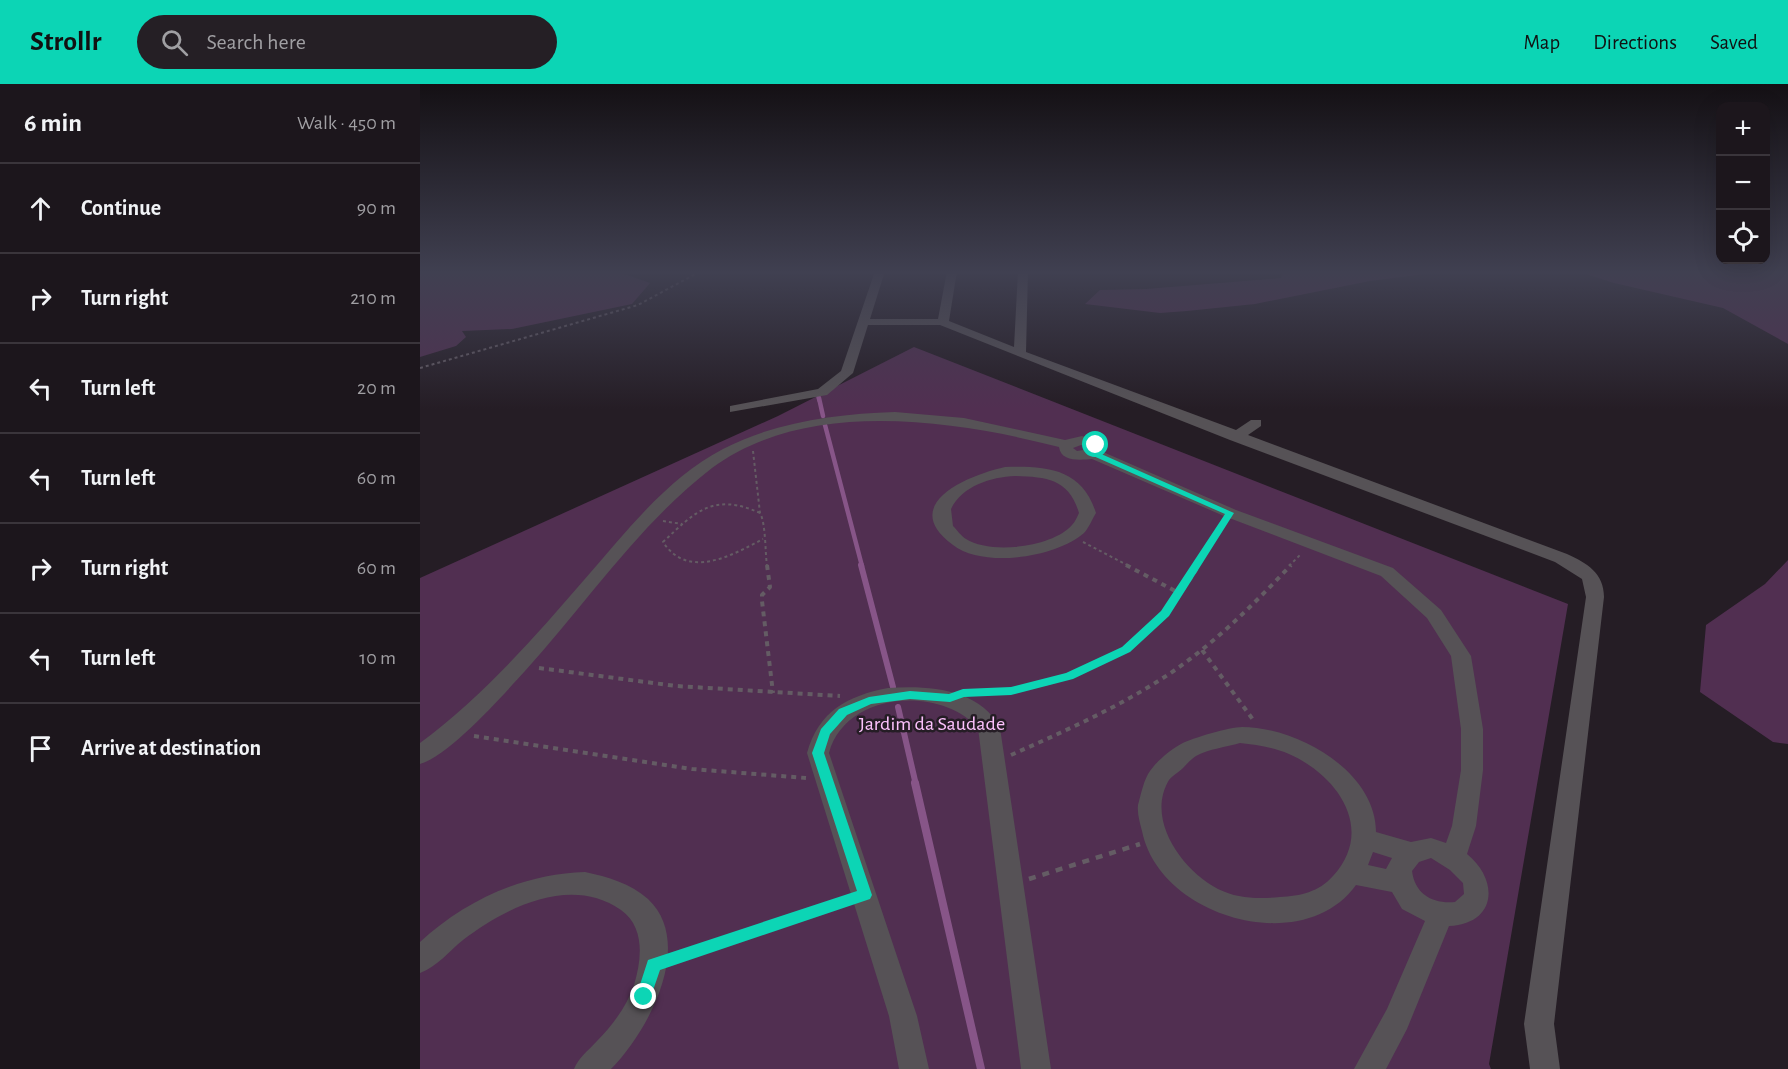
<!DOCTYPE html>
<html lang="en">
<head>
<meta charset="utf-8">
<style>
  body { margin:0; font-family:"Alegreya Sans",sans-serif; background:#251f25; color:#f1f3f6 }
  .controls { position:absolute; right:18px; top:18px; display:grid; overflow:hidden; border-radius:12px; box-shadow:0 6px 24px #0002 }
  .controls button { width:54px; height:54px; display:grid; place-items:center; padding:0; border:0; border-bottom:2px solid #3a353b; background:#1c161c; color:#f1f3f6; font:30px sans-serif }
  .stop { position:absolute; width:18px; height:18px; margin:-14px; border:4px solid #0cd5b5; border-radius:50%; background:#fff }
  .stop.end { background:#0cd5b5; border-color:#fff; box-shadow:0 2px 6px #0008 }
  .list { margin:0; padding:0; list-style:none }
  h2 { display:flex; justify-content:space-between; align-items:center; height:78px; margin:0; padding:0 24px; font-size:26px }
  h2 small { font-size:20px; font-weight:400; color:#a09fa3 }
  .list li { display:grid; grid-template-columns:39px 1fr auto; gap:18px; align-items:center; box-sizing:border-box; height:90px; padding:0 24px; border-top:2px solid #3a353b }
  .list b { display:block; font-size:22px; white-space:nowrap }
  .list em { font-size:20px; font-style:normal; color:#a09fa3 }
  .icon { flex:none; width:33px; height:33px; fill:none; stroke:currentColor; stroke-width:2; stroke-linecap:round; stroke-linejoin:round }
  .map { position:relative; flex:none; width:1368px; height:985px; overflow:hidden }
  header { display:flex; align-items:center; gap:36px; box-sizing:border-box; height:84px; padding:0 30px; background:#0cd5b5; color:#111 }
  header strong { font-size:28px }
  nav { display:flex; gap:33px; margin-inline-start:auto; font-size:21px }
  .search { width:420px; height:54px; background:#251f25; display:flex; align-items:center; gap:15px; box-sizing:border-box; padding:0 21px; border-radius:33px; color:#a09fa3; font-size:22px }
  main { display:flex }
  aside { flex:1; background:#1c161c }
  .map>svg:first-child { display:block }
</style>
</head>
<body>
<header>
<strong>Strollr</strong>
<div class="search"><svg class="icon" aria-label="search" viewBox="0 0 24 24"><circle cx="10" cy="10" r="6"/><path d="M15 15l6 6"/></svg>Search here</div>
<nav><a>Map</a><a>Directions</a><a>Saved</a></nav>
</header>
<main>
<aside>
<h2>6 min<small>Walk · 450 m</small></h2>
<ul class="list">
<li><svg class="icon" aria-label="ahead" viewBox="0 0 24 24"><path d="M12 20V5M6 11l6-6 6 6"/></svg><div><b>Continue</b></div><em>90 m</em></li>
<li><svg class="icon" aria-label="right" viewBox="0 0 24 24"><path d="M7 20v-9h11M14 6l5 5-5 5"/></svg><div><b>Turn right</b></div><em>210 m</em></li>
<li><svg class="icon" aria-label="left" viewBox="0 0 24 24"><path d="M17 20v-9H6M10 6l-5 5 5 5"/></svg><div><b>Turn left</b></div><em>20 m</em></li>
<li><svg class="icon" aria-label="left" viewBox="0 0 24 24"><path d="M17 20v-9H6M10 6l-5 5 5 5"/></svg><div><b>Turn left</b></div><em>60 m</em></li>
<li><svg class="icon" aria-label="right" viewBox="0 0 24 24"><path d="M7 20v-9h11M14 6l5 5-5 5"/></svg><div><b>Turn right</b></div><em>60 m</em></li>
<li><svg class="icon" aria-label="left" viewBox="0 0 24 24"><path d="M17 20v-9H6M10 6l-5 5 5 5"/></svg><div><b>Turn left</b></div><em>10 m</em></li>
<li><svg class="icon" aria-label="arrive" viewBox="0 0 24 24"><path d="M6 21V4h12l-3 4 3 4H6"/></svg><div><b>Arrive at destination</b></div></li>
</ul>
</aside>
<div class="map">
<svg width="1368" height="985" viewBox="0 0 1368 985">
  <rect width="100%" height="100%" fill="#251d25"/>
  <path fill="#512f51" d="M0,187h196l34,12 -18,21 -120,25 -50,2 4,6 -10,9 -36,11z
    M863,187h166l-79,10 -115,23 -68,7 -27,2 -75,-9 15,-14 46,-1 135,-11z
    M1157,187h211v73l-65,-36 -109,-25z
    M494,263l654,257 -79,460 2,5h-1071v-491l358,-162z
    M1368,476v184l-15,-2 -73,-50 6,-67 59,-41z"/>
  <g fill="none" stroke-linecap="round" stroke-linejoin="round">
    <path stroke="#875588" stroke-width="4" d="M398,311l1,5"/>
    <path stroke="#875588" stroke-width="4.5" d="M399,314l4,18
      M405,341l37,141"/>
    <path stroke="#875588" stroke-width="6" d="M441,481l32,122
      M478,623l18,78"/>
    <path stroke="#875588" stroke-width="8" d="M495,699l66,286"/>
    <path stroke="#645c64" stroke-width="2" stroke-dasharray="3 3" stroke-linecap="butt" d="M0,284l218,-63 63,-34
      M333,367l7,62c6,11 5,39 7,53
      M340,429c-47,-21 -65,-1 -97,29 25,38 68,14 100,-3
      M243,437l19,3
      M663,458l46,24
      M778,482l26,-44
      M869,482l12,-12"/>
    <path stroke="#645c64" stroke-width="4" stroke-dasharray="5 5" stroke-linecap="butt" d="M347,481l3,22 -8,8v6l11,92
      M706,481l53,28
      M782,566l52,71
      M119,584l137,18 164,10
      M556,609c100,-4 171,-42 223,-128
      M54,652l218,33 114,9
      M591,671c56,-25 113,-50 164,-85 43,-30 80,-67 116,-105"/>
    <path stroke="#645c64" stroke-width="4.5" stroke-dasharray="7 7" stroke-linecap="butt" d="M609,795l111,-35
      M256,874l170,-57"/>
    <path fill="#565256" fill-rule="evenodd" d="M455,187h10l-15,48h68l9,-48h10l-8,50 65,26 4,-76h10l-2,81 210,78 15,-10h10v6l-13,9 319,119c20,9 37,19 37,43l-50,427 6,45h-30l-6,-45 62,-427 -4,-18 -27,-17 -325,-122 -290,-115h-72l-15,48 -26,22 -97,17v-6l88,-17 23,-18z
      M475,328l69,6 101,22 17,-4 19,6 3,7 -1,3 133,58 157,58 48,42 30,46 12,73v41l-7,56 -9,28c33,27 29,70 -18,72l-42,103 -21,40h-32l33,-60 38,-88 -23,-12 -10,-17 -36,-7c-53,74 -197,32 -214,-54 -2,-8 -5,-18 -4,-26 3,-11 6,-26 12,-34 6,-9 21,-22 31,-27 11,-6 49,-17 61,-17 55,0 134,44 134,105l35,10 20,-4 15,5 6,-17 9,-56v-41l-10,-73 -24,-38 -46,-42 -157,-60 -132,-57c-12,1 -31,3 -33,-12 -105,-27 -253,-49 -347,21 -73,56 -126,136 -187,203 -23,25 -74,83 -105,93v-21c62,-46 114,-105 164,-163 41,-47 83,-102 139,-131 52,-27 113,-35 172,-37zM661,361l8,3 1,1 -13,2 -4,-3zM820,659c17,2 33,4 49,11 48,21 87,75 44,122 -14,16 -33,20 -53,21 -21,2 -42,2 -62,-8 -35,-18 -73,-69 -49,-109 3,-4 10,-8 14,-12 4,-4 8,-9 13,-12 13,-7 30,-9 44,-13zM953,768l19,6 -6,11 -18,-4zM1011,774l19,12 13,13 1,11 -9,8c-23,2 -40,-8 -43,-31l7,-9z
      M585,383c41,-1 77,1 91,46 -4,6 -7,15 -12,20 -27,24 -100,36 -131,12 -56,-41 16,-70 52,-78zM595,392c32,1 54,3 64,37 -2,4 -4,9 -7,12 -19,22 -81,30 -106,14 -5,-3 -9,-9 -13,-13l-2,-17c11,-23 40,-32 64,-33z
      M468,604c39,-3 92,0 112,40l51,341h-30l-43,-341c-38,-43 -133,-36 -149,25l88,263 12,53h-30l-10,-53 -82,-263c12,-42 40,-57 81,-65z
      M165,788c23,5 45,11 63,27 48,45 -1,134 -37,170h-37c5,-12 14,-18 23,-28 15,-15 30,-35 37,-56 8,-26 11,-58 -13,-75 -50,-35 -115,-3 -158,30 -14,11 -26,27 -43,33v-31c46,-42 103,-68 165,-70z"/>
  </g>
  <linearGradient id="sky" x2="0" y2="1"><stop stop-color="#141014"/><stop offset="0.58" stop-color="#404051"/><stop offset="1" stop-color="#404051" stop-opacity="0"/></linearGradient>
  <rect width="1368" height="325" fill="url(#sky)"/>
  <path fill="#0cd5b5" d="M673,359l7,2 -1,8 135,60 -65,103 -39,36 -57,27 -62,16 -47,2 -14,5 -40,-3 -39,5 -24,11 -17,19 -6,19 48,142 -2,4 -210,71 -11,32 -5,2 -6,-2 -2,-5 12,-37 209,-69 -45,-138 9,-24 18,-20 30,-12 41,-6 39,3 14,-5 48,-2 55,-14 56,-26 39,-36 64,-97 -134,-59z"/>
  <g text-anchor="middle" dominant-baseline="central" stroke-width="5" stroke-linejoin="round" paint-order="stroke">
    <g font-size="20" fill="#fdc2fd" stroke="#251d25">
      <text x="512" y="640">Jardim da Saudade</text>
    </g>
  </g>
</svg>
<div class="controls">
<button>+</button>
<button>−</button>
<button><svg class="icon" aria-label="locate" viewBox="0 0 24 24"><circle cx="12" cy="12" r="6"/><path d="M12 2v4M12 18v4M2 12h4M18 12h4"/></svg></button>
</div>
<div class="stop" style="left:676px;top:361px"></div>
<div class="stop end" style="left:224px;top:913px"></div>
</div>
</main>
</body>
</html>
